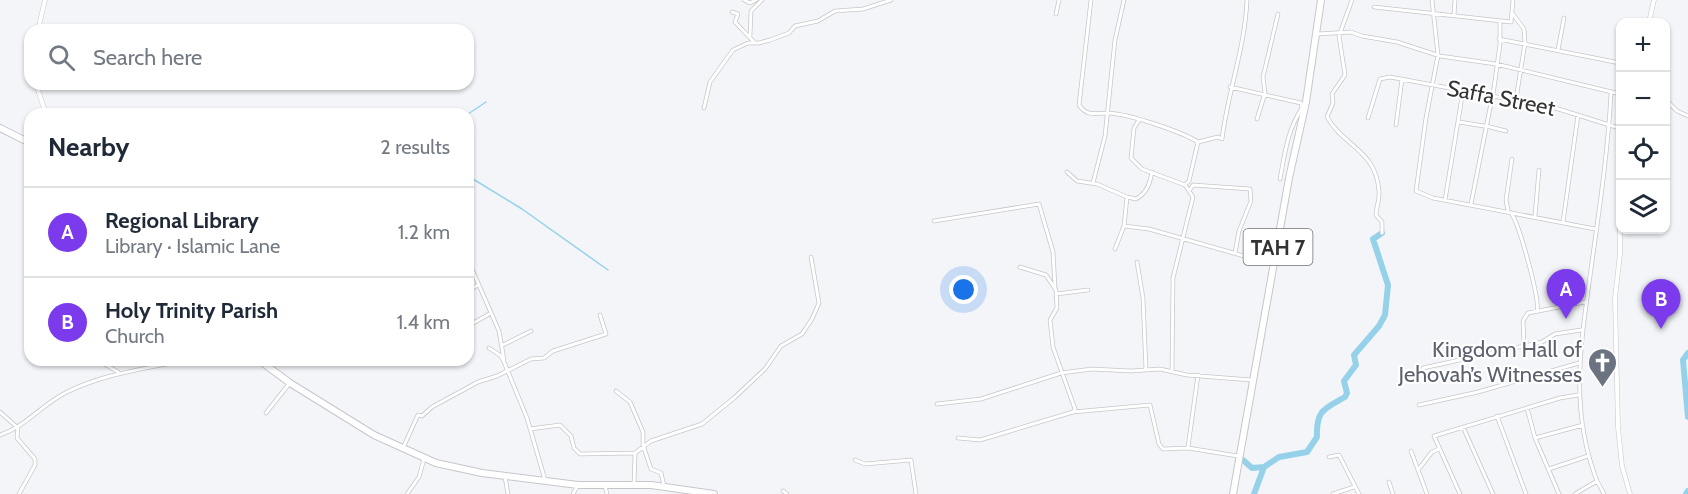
<!DOCTYPE html>
<html lang="en">
<head>
<meta charset="utf-8">
<style>
  body { margin:0; font-family:Cabin,sans-serif; background:#f2f2f3; color:#1f2937 }
  .controls { position:absolute; right:18px; top:18px; display:grid; overflow:hidden; border-radius:12px; box-shadow:0 2px 4px #0004 }
  .controls button { width:54px; height:54px; display:grid; place-items:center; padding:0; border:0; border-bottom:2px solid #e0e1e3; background:#fff; color:#1f2937; font:30px sans-serif }
  .you { position:absolute; left:964px; top:290px; width:21px; height:21px; margin:-15px; border:4px solid #fff; border-radius:50%; background:#1a73e8; box-shadow:0 0 0 9px #1a73e833 }
  .badge { display:grid; place-items:center; width:39px; height:39px; border-radius:50%; background:#7c3aed; color:#fff; font-size:20px; font-weight:700 }
  .pin { position:absolute; translate:-50% -50px; filter:drop-shadow(0 2px 3px #0008) }
  .pin::after { content:''; position:absolute; top:32px; width:21px; height:18px; background:inherit; clip-path:polygon(0 0,100% 0,50% 100%) }
  .list { margin:0; padding:0; list-style:none }
  h2 { display:flex; justify-content:space-between; align-items:center; height:78px; margin:0; padding:0 24px; font-size:26px }
  h2 small { font-size:20px; font-weight:400; color:#747a83 }
  .list li { display:grid; grid-template-columns:39px 1fr auto; gap:18px; align-items:center; box-sizing:border-box; height:90px; padding:0 24px; border-top:2px solid #e0e1e3 }
  .list b { display:block; font-size:22px; white-space:nowrap }
  .list p { margin:0; font-size:20px; white-space:nowrap; color:#747a83 }
  .list em { font-size:20px; font-style:normal; color:#747a83 }
  .icon { flex:none; width:33px; height:33px; fill:none; stroke:currentColor; stroke-width:2; stroke-linecap:round; stroke-linejoin:round }
  .map { position:relative; flex:none; width:1688px; height:494px; overflow:hidden }
  .search { position:absolute; background:#fff; box-shadow:0 2px 4px #0004; left:24px; top:24px; width:450px; height:66px; display:flex; align-items:center; gap:15px; box-sizing:border-box; padding:0 21px; border-radius:18px; color:#747a83; font-size:22px }
  .panel { position:absolute; background:#fff; box-shadow:0 2px 4px #0004; left:24px; top:108px; width:450px; height:258px; border-radius:18px }
  .map>svg:first-child { display:block }
</style>
</head>
<body>
<div class="map">
<svg width="1688" height="494" viewBox="0 0 1688 494">
  <rect width="100%" height="100%" fill="#f4f5f9"/>
  <g fill="none" stroke-linecap="round" stroke-linejoin="round">
    <path stroke="#95d2ea" stroke-width="1.5" d="M468,114l18,-12
      M468,176l54,33 86,61"/>
    <path stroke="#95d2ea" stroke-width="6" d="M1688,353l-5,7 5,57
      M1243,460l9,8 12,-1 15,-10 28,-5 10,-15c-1,-27 7,-28 28,-40l2,-4 -3,-12 12,-16 -2,-10 25,-29 6,-11 3,-30 -15,-46 9,-6
      M1254,494l10,-27
      M1686,494l2,-3"/>
    <defs>
      <path id="minor" d="M744,0l6,3 6,-3
        M1091,0l-12,105c8,12 16,8 29,8 21,1 72,18 90,29l20,-5 4,2c6,-48 23,-91 25,-139
        M1352,0l-13,36 6,39 -13,19 1,9 -6,14c17,30 49,33 52,74 1,9 -3,16 -3,24l6,7v11
        M1432,0l6,55 -12,63 -10,73 17,7 162,31
        M1374,7l137,15 2,-22
        M732,12l6,2 -3,8 19,20
        M1512,13l12,16 1,14 -9,56
        M1056,14l3,-14
        M1454,15l1,-15
        M1317,34l34,-2 11,4 35,6 43,14 56,8 124,30
        M750,36l1,-25 11,-11
        M1499,39l121,24
        M1558,50l6,-32
        M1230,87l71,16
        M1666,100l11,11 11,5
        M704,108l6,-26 23,-32 15,-7h11l11,-3 19,-7 6,-7 23,-5 17,-10 28,-2 28,-9
        M1368,118l12,-39 10,-2 162,30 67,21
        M1257,119l8,-26 -2,-16 15,-63
        M1139,120l-5,8 -3,30 11,11 43,16 8,12 -20,81 -1,93
        M1459,122l25,4
        M1396,125l6,-46
        M1486,126l20,5
        M1067,172l10,9 20,3 30,13 -3,29 -9,23
        M1280,179c5,-26 7,-48 22,-71l-1,-5
        M1093,183l12,-47 10,-96 9,-40
        M1185,185l4,-4 9,-39
        M1189,191l4,-6 57,4 1,12 -12,30 -4,22
        M1127,197l9,2c11,-6 14,-16 16,-27
        M1445,200l18,-109
        M1471,204l23,-116 6,-44v-23
        M1508,210l-2,-10 6,-41
        M1511,213c8,10 29,86 26,98
        M1535,216l4,-46
        M934,221l105,-17 14,48 2,35
        M1563,222l15,-107
        M1124,226l25,3 109,31 15,1
        M468,260l31,71 5,29
        M1137,262l6,36 3,72
        M468,291l10,-6
        M1056,294l32,-4
        M468,326l23,-13
        M1524,344l-1,-23 5,-8 57,-11
        M503,345l28,-14
        M489,348l12,8 3,6 23,56 18,62
        M98,360l20,12
        M1423,368l119,-26 13,-8 26,-4
        M616,391l14,11 13,30v13l8,24 10,4 3,13
        M937,404l44,-5 80,-26 31,-4 39,2 29,-2 27,6 65,5
        M1419,405l59,-13 101,-29
        M1527,408l8,30 24,56
        M0,412l18,16 -1,10 18,21v6l-16,29
        M1073,412l77,-7 9,39 4,5 25,-1 50,8
        M266,413l23,-29
        M1497,416l29,78
        M1463,427l30,67
        M530,429l30,-4 11,11 3,12 6,6 55,-1 16,-12 51,-17 32,-26 31,-29 16,-23 21,-12 10,-15 7,-16 -8,-46
        M0,435c27,-9 42,-31 67,-43 39,-19 75,-22 117,-32
        M958,438l22,2 93,-28 2,-3 -22,-62 -3,-27 7,-12 -1,-18 -10,-15 -26,-8
        M1535,438l48,-13
        M1188,447l10,-72
        M403,448l15,-33 4,1 10,-9 46,-25 19,-6 34,-17 13,-1 9,-7 53,-17 -6,-19
        M1411,451l16,43
        M1329,457l10,-2 20,39
        M855,460l10,4 46,-4 5,34
        M1549,469l39,-13
        M1418,470l14,-18 7,-3
        M505,477l3,17
        M1597,481c-28,-72 -16,-138 -6,-212 8,-58 17,-117 20,-176
        M1389,482l4,12
        M634,485l1,-31
        M605,486l2,8
        M783,491l4,3
        M407,494l12,-17 5,-18
        M573,494l5,-9
        M1333,494l21,-7
        M1460,494l-26,-58 126,-38 18,-3
        M1575,494l22,-13 7,13"/>
      <path id="tertiary" d="M1649,22l5,-22
        M38,30l7,-30
        M36,84l10,30
        M1620,119v135l-5,44 3,129 4,39 8,28"/>
      <path id="trunk" d="M0,128l30,15
        M259,360l31,23 84,52 62,28 46,10 96,12h73l63,9
        M1233,494l56,-316 17,-76 15,-102"/>
    </defs>
    <use href="#minor" stroke="#c6c7cb" stroke-width="4.5"/>
    <use href="#tertiary" stroke="#c6c7cb" stroke-width="5"/>
    <use href="#trunk" stroke="#c6c7cb" stroke-width="8"/>
    <use href="#minor" stroke="#fff" stroke-width="3"/>
    <use href="#tertiary" stroke="#fff" stroke-width="4"/>
    <use href="#trunk" stroke="#fff" stroke-width="6"/>
  </g>
  <defs>
    <symbol id="church-pin" viewBox="-11 -11 22 30"><path d="M0 17L-7.5 6A9.5 9.5 0 1 1 7.5 6Z" fill="#6b7280" stroke="#fff"/><path d="M-1.2-6h2.4v3.5h3.3v2.4h-3.3V6h-2.4V-.1h-3.3v-2.4h3.3Z" fill="#fff"/></symbol>
  </defs>
  <g fill-rule="evenodd">
    <use href="#church-pin" x="1586" y="346" width="33" height="45"/>
  </g>
  <g text-anchor="middle" dominant-baseline="central" stroke-width="4.5" stroke-linejoin="round" paint-order="stroke">
    <rect fill="#fff" stroke="#707071" stroke-width="1.5" x="1243.5" y="229" width="69" height="36" rx="4.5"/>
    <g font-size="21" font-weight="bold" fill="#323334">
      <text x="1278" y="247">TAH 7</text>
    </g>
    <g font-size="22" fill="#323334" stroke="#fff">
      <text transform="translate(1501 98) rotate(11)">Saffa Street</text>
    </g>
    <g font-size="22" fill="#5b616d" stroke="#fff" text-anchor="end">
      <text x="1582" y="349">Kingdom Hall of<tspan x="1582" dy="25">Jehovah’s Witnesses</tspan></text>
    </g>
  </g>
</svg>
<div class="controls">
<button>+</button>
<button>−</button>
<button><svg class="icon" aria-label="locate" viewBox="0 0 24 24"><circle cx="12" cy="12" r="6"/><path d="M12 2v4M12 18v4M2 12h4M18 12h4"/></svg></button>
<button><svg class="icon" aria-label="layers" viewBox="0 0 24 24"><path d="M12 4l9 5-9 5-9-5zM3 14l9 5 9-5"/></svg></button>
</div>
<div class="you"></div>
<div class="pin badge" style="left:1566px;top:319px">A</div>
<div class="pin badge" style="left:1661px;top:329px">B</div>
<div class="search"><svg class="icon" aria-label="search" viewBox="0 0 24 24"><circle cx="10" cy="10" r="6"/><path d="M15 15l6 6"/></svg>Search here</div>
<section class="panel">
<h2>Nearby<small>2 results</small></h2>
<ul class="list">
<li><span class="badge">A</span><div><b>Regional Library</b><p>Library · Islamic Lane</p></div><em>1.2 km</em></li>
<li><span class="badge">B</span><div><b>Holy Trinity Parish</b><p>Church</p></div><em>1.4 km</em></li>
</ul>
</section>
</div>
</body>
</html>
